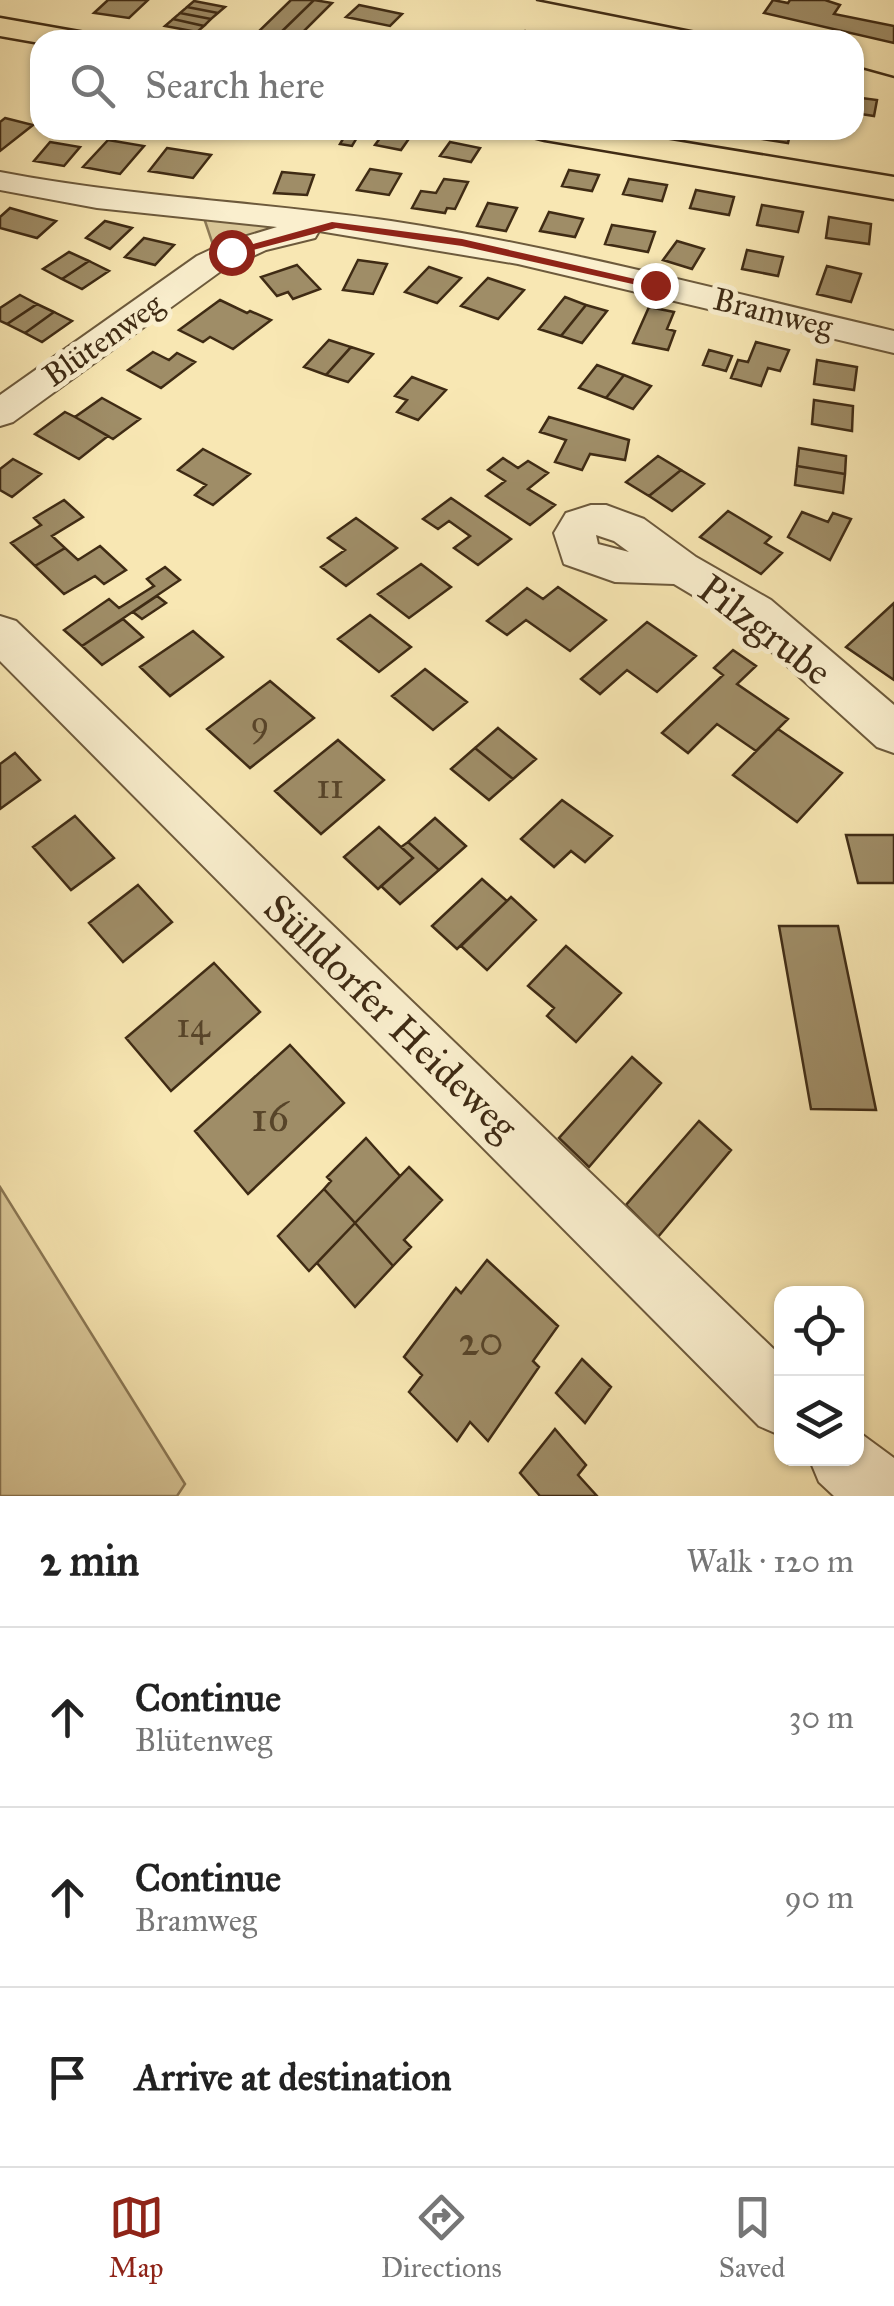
<!DOCTYPE html>
<html lang="en">
<head>
<meta charset="utf-8">
<style>
  body { margin:0; font-family:"IM FELL Great Primer",serif; background:#f6f6f6; color:#222 }
  .controls { position:absolute; right:30px; bottom:30px; display:grid; overflow:hidden; border-radius:20px; box-shadow:0 2px 8px #0004 }
  .controls button { width:90px; height:90px; display:grid; place-items:center; padding:0; border:0; border-bottom:2px solid #e0e0e0; background:#fff; color:#222; font:50px sans-serif }
  .stop { position:absolute; width:30px; height:30px; margin:-22px; border:8px solid #8f2418; border-radius:50%; background:#fff }
  .stop.end { background:#8f2418; border-color:#fff; box-shadow:0 2px 10px #0008 }
  .list { margin:0; padding:0; list-style:none }
  h2 { display:flex; justify-content:space-between; align-items:center; height:130px; margin:0; padding:0 40px; font-size:42px }
  h2 small { font-size:32px; font-weight:400; color:#767676 }
  .list li { display:grid; grid-template-columns:65px 1fr auto; gap:30px; align-items:center; box-sizing:border-box; height:180px; padding:0 40px; border-top:2px solid #e0e0e0 }
  .list b { display:block; font-size:38px; white-space:nowrap }
  .list p { margin:0; font-size:32px; white-space:nowrap; color:#767676 }
  .list em { font-size:32px; font-style:normal; color:#767676 }
  .icon { flex:none; width:55px; height:55px; fill:none; stroke:currentColor; stroke-width:2; stroke-linecap:round; stroke-linejoin:round }
  .map { position:relative; flex:none; width:894px; height:1496px; overflow:hidden }
  .search { position:absolute; background:#fff; box-shadow:0 2px 8px #0004; left:30px; right:30px; top:30px; height:110px; display:flex; align-items:center; gap:25px; box-sizing:border-box; padding:0 35px; border-radius:30px; color:#767676; font-size:38px }
  .sheet { height:670px; background:#fff }
  nav { display:flex; justify-content:space-around; align-items:center; box-sizing:border-box; height:140px; border-top:2px solid #e0e0e0; background:#fff; font-size:28px; color:#767676 }
  nav a { display:grid; justify-items:center; gap:5px }
  nav .on { color:#8f2418 }
  .map>svg:first-child { display:block }
</style>
</head>
<body>
<div class="map">
<svg width="894" height="1496" viewBox="0 0 894 1496">
  <rect width="100%" height="100%" fill="#f8e7b3"/>
  <filter id="stains"><feTurbulence type="fractalNoise" baseFrequency=".002" numOctaves="4"/><feColorMatrix values="0 0 0 0 .2 0 0 0 0 .09 0 0 0 0 .02 0 0 0 .5 -.17"/></filter>
  <radialGradient id="worn" r=".72"><stop offset=".6" stop-color="#630" stop-opacity="0"/><stop offset="1" stop-color="#630" stop-opacity=".3"/></radialGradient>
  <path fill="#d9c798" stroke="#8c7956" stroke-width="2.5" d="M204,218l84,5 -74,25z
    M0,1187l185,297 -8,12h-177z"/>
  <path fill="#9f8d67" stroke="#3f2b14" stroke-width="2.5" d="M108,0h40l-19,18 -35,-5z
    M291,0h23l-41,40h-23z
    M314,0l18,3 -37,37h-22z
    M773,0l15,3 2,-3h35l15,5 -6,9 60,12v17l-130,-30z
    M194,1l31,6 -7,6 -31,-6z
    M359,5l43,9 -12,12 -44,-9z
    M187,7l31,6 -7,6 -31,-6z
    M180,13l31,6 -7,7 -31,-7z
    M173,19l31,7 -7,6 -32,-6z
    M525,31l52,9h-59z
    M854,97l23,3 -3,16 -20,-3z
    M5,118l28,7 -33,26v-29z
    M320,130h31l-3,4 10,2 -6,10 -12,-2 3,-5 -27,-4z
    M386,130h29l-14,20 -26,-5z
    M759,130h32l-3,13 -32,-5z
    M108,140l36,6 -24,28 -37,-7z
    M50,142l30,5 -16,19 -30,-5z
    M450,142l30,6 -9,14 -31,-6z
    M167,148l44,7 -18,23 -44,-7z
    M370,169l31,5 -12,21 -32,-5z
    M569,170l30,5 -7,16 -30,-5z
    M282,172l32,3 -7,20 -33,-2z
    M444,179l24,3 -13,27 -8,-1 -2,5 -33,-5 9,-17 15,2z
    M629,179l38,6 -5,16 -39,-7z
    M696,190l38,7 -5,18 -39,-7z
    M488,203l29,5 -11,23 -29,-5z
    M762,205l41,7 -5,20 -41,-7z
    M10,208l46,13 -19,17 -37,-10v-11z
    M549,212l34,7 -8,18 -35,-6z
    M829,217l42,7 -2,20 -43,-6z
    M105,221l27,7 -22,21 -24,-11z
    M612,225l43,7 -7,20 -43,-8z
    M144,238l30,7 -19,20 -30,-8z
    M677,241l27,8 -12,20 -29,-9z
    M747,250l36,7 -5,19 -36,-7z
    M69,252l20,9 -27,18 -19,-10z
    M358,260l29,4 -14,30 -30,-4z
    M89,261l20,10 -27,18 -20,-10z
    M297,265l23,24 -27,10 -5,-7 -11,4 -16,-19z
    M827,266l34,8 -10,28 -34,-8z
    M429,267l32,11 -24,25 -32,-11z
    M488,278l36,12 -26,29 -37,-13z
    M20,295l17,9 -30,20 -7,-3v-13z
    M565,297l21,8 -25,31 -22,-7z
    M220,300l27,13 3,-2 21,9 -38,29 -23,-12 -7,5 -24,-12z
    M37,304l17,8 -29,21 -18,-9z
    M586,305l21,6 -25,32 -21,-7z
    M649,307l25,5 -7,17 8,2 -7,19 -35,-7z
    M54,312l18,9 -30,21 -17,-9z
    M329,340l22,7 -25,28 -22,-8z
    M756,342l33,8 -9,21 -12,-3 -7,18 -30,-8 7,-18 10,2z
    M351,347l22,7 -25,28 -22,-7z
    M709,350l23,6 -6,15 -23,-6z
    M153,352l16,8 8,-7 18,9 -34,26 -33,-18z
    M817,360l40,7 -3,23 -40,-6z
    M597,365l27,10 -18,23 -27,-10z
    M624,375l27,11 -18,23 -27,-11z
    M412,377l34,13 -28,30 -21,-8 10,-12 -12,-4z
    M102,398l38,21 -27,20 -38,-22z
    M814,400l39,6 -1,25 -40,-7z
    M65,412l10,5 33,19 -29,23 -44,-25z
    M549,417l80,23 -4,20 -35,-6 -8,16 -27,-8 11,-22 -26,-8z
    M799,448l47,8 -1,18 -48,-8z
    M203,449l47,25 -37,31 -18,-10 11,-10 -28,-15z
    M658,456l23,14 -32,26 -23,-14z
    M503,458l15,10 10,-7 20,12 -20,16 27,16 -25,20 -44,-29 19,-15 -17,-11z
    M13,459l28,15 -29,23 -12,-7v-21z
    M797,466l48,8 -2,19 -48,-8z
    M681,470l23,14 -32,27 -23,-15z
    M451,498l60,41 -33,26 -24,-17 16,-12 -21,-15 -11,8 -15,-10z
    M64,500l19,17 -31,19 13,12 -30,18 -24,-23 30,-18 -7,-7z
    M728,511l43,26 -6,6 17,10 -21,21 -61,-37z
    M802,512l26,10 5,-9 18,6 -21,41 -42,-23z
    M356,518l41,30 -51,38 -25,-19 24,-17 -17,-12z
    M100,546l26,24 -22,14 -9,-8 -31,18 -29,-28 30,-18 13,12z
    M421,564l30,23 -42,31 -31,-24z
    M165,567l15,13 -98,66 -18,-16 45,-31 10,9 35,-22 -7,-7z
    M558,587l48,33 -36,31 -44,-31 -19,15 -20,-14 40,-33 16,11z
    M157,596l9,7 -24,16 -9,-7z
    M894,603v77l-48,-33z
    M370,615l41,32 -32,25 -41,-33z
    M123,619l20,18 -41,28 -20,-19z
    M647,622l49,34 -39,36 -30,-22 -27,24 -19,-15z
    M193,631l30,26 -53,39 -30,-29z
    M733,650l23,16 -19,18 51,35 -32,32 -39,-27 -29,29 -26,-20 61,-58 -9,-7z
    M425,669l42,33 -34,28 -41,-34z
    M270,681l44,37 -64,50 -43,-39z
    M498,728l38,31 -23,20 -38,-31z
    M778,729l64,44 -45,49 -64,-47z
    M338,740l46,40 -63,54 -46,-43z
    M475,748l38,31 -24,21 -38,-31z
    M15,753l25,27 -40,29v-45z
    M562,800l50,36 -27,26 -14,-11 -17,16 -33,-28z
    M75,816l39,42 -43,32 -38,-43z
    M435,818l31,28 -27,24 -31,-28z
    M379,827l34,31 -35,31 -34,-32z
    M846,835h48v48h-36z
    M408,842l31,28 -39,34 -19,-18 32,-28 -12,-11z
    M482,879l25,22 -50,48 -25,-23z
    M138,885l34,37 -49,40 -34,-39z
    M511,897l25,23 -49,50 -26,-24z
    M779,926h59l38,184 -65,-1z
    M566,946l55,47 -45,49 -29,-26 7,-8 -26,-22z
    M214,963l46,49 -89,79 -45,-53z
    M290,1045l54,58 -96,91 -53,-63z
    M632,1057l29,26 -72,84 -30,-29z
    M699,1121l32,29 -73,87 -32,-32z
    M366,1138l34,38 -45,47 -31,-34 7,-8 -4,-4z
    M409,1167l33,33 -38,40 7,7 -18,19 -38,-43z
    M324,1189l31,34 -46,48 -31,-35z
    M355,1223l38,43 -38,41 -38,-44z
    M487,1260l71,66 -25,35 6,6 -51,74 -18,-19 -13,19 -48,-49 13,-17 -18,-18 52,-69 5,5z
    M582,1359l29,28 -26,36 -29,-30z
    M555,1429l31,36 -8,10 19,21h-57l-20,-23z"/>
  <g fill="none" stroke-linecap="round" stroke-linejoin="round">
    <defs>
      <path id="minor" d="M0,172c129,25 261,30 391,49 169,26 336,71 503,110v22l-376,-89 -199,-33 -4,7 -49,12 -45,21 -208,151 -13,4v-31l197,-139 30,-14 50,-15 -180,-19 -97,-18z
        M591,505h15l38,14 52,38 75,43 123,105v48l-17,-6 -136,-123 -67,-40 -59,-2 -51,-18 -10,-31 12,-20zM596,535l18,6 15,11 -31,-8z
        M0,616l16,5 766,736v79l-23,-10 -759,-765z
        M856,1430l38,28v38h-60l-15,-14 -10,-24h47z"/>
      <path id="major" d="M0,18l85,15 5,7h-50v3l-40,-7z
        M528,130h80l286,47v22l-349,-59 -12,-3z"/>
    </defs>
    <use href="#minor" stroke="#6d5a3c" stroke-width="4"/>
    <use href="#major" stroke="#3f2b14" stroke-width="5"/>
    <use href="#minor" fill="#faefce" fill-rule="evenodd"/>
    <use href="#major" fill="#f8e7b3" fill-rule="evenodd"/>
    <path stroke="#3f2b14" stroke-width="2.5" d="M537,0l200,40
      M854,66l40,11"/>
  </g>
  <path fill="#8f2418" d="M332,222l130,17 199,46 -6,4 -193,-43 -126,-18 -105,28 -6,-4z"/>
  <g text-anchor="middle" dominant-baseline="central" stroke-width="10" stroke-linejoin="round" paint-order="stroke">
    <g font-size="32" fill="#3f2b14" stroke="#faefce">
      <text transform="translate(773 313) rotate(14)">Bramweg</text>
      <text transform="translate(103 340) rotate(-35)">Blütenweg</text>
    </g>
    <g font-size="35" fill="#574429">
      <text x="260" y="723">9</text>
      <text x="330" y="786">11</text>
      <text x="193" y="1025">14</text>
    </g>
    <g font-size="40" fill="#3f2b14" stroke="#faefce">
      <text transform="translate(765 630) rotate(37)">Pilzgrube</text>
      <text transform="translate(391 1017) rotate(44)">Sülldorfer Heideweg</text>
    </g>
    <g font-size="42" fill="#574429">
      <text x="270" y="1117">16</text>
      <text x="481" y="1341">20</text>
    </g>
  </g>
  <rect width="100%" height="100%" filter="url(#stains)"/>
  <rect width="100%" height="100%" fill="url(#worn)"/>
</svg>
<div class="controls">
<button><svg class="icon" aria-label="locate" viewBox="0 0 24 24"><circle cx="12" cy="12" r="6"/><path d="M12 2v4M12 18v4M2 12h4M18 12h4"/></svg></button>
<button><svg class="icon" aria-label="layers" viewBox="0 0 24 24"><path d="M12 4l9 5-9 5-9-5zM3 14l9 5 9-5"/></svg></button>
</div>
<div class="stop" style="left:231px;top:252px"></div>
<div class="stop end" style="left:655px;top:285px"></div>
<div class="search"><svg class="icon" aria-label="search" viewBox="0 0 24 24"><circle cx="10" cy="10" r="6"/><path d="M15 15l6 6"/></svg>Search here</div>
</div>
<section class="sheet">
<h2>2 min<small>Walk · 120 m</small></h2>
<ul class="list">
<li><svg class="icon" aria-label="ahead" viewBox="0 0 24 24"><path d="M12 20V5M6 11l6-6 6 6"/></svg><div><b>Continue</b><p>Blütenweg</p></div><em>30 m</em></li>
<li><svg class="icon" aria-label="ahead" viewBox="0 0 24 24"><path d="M12 20V5M6 11l6-6 6 6"/></svg><div><b>Continue</b><p>Bramweg</p></div><em>90 m</em></li>
<li><svg class="icon" aria-label="arrive" viewBox="0 0 24 24"><path d="M6 21V4h12l-3 4 3 4H6"/></svg><div><b>Arrive at destination</b></div></li>
</ul>
</section>
<nav>
<a class="on"><svg class="icon" aria-label="map" viewBox="0 0 24 24"><path d="M3 6l6-2 6 2 6-2v14l-6 2-6-2-6 2zM9 4v14M15 6v14"/></svg>Map</a>
<a><svg class="icon" aria-label="directions" viewBox="0 0 24 24"><path d="M12 3l9 9-9 9-9-9zM9 14v-3h6M13 9l2 2-2 2"/></svg>Directions</a>
<a><svg class="icon" aria-label="saved" viewBox="0 0 24 24"><path d="M7 4h10v16l-5-4-5 4z"/></svg>Saved</a>
</nav>
</body>
</html>
